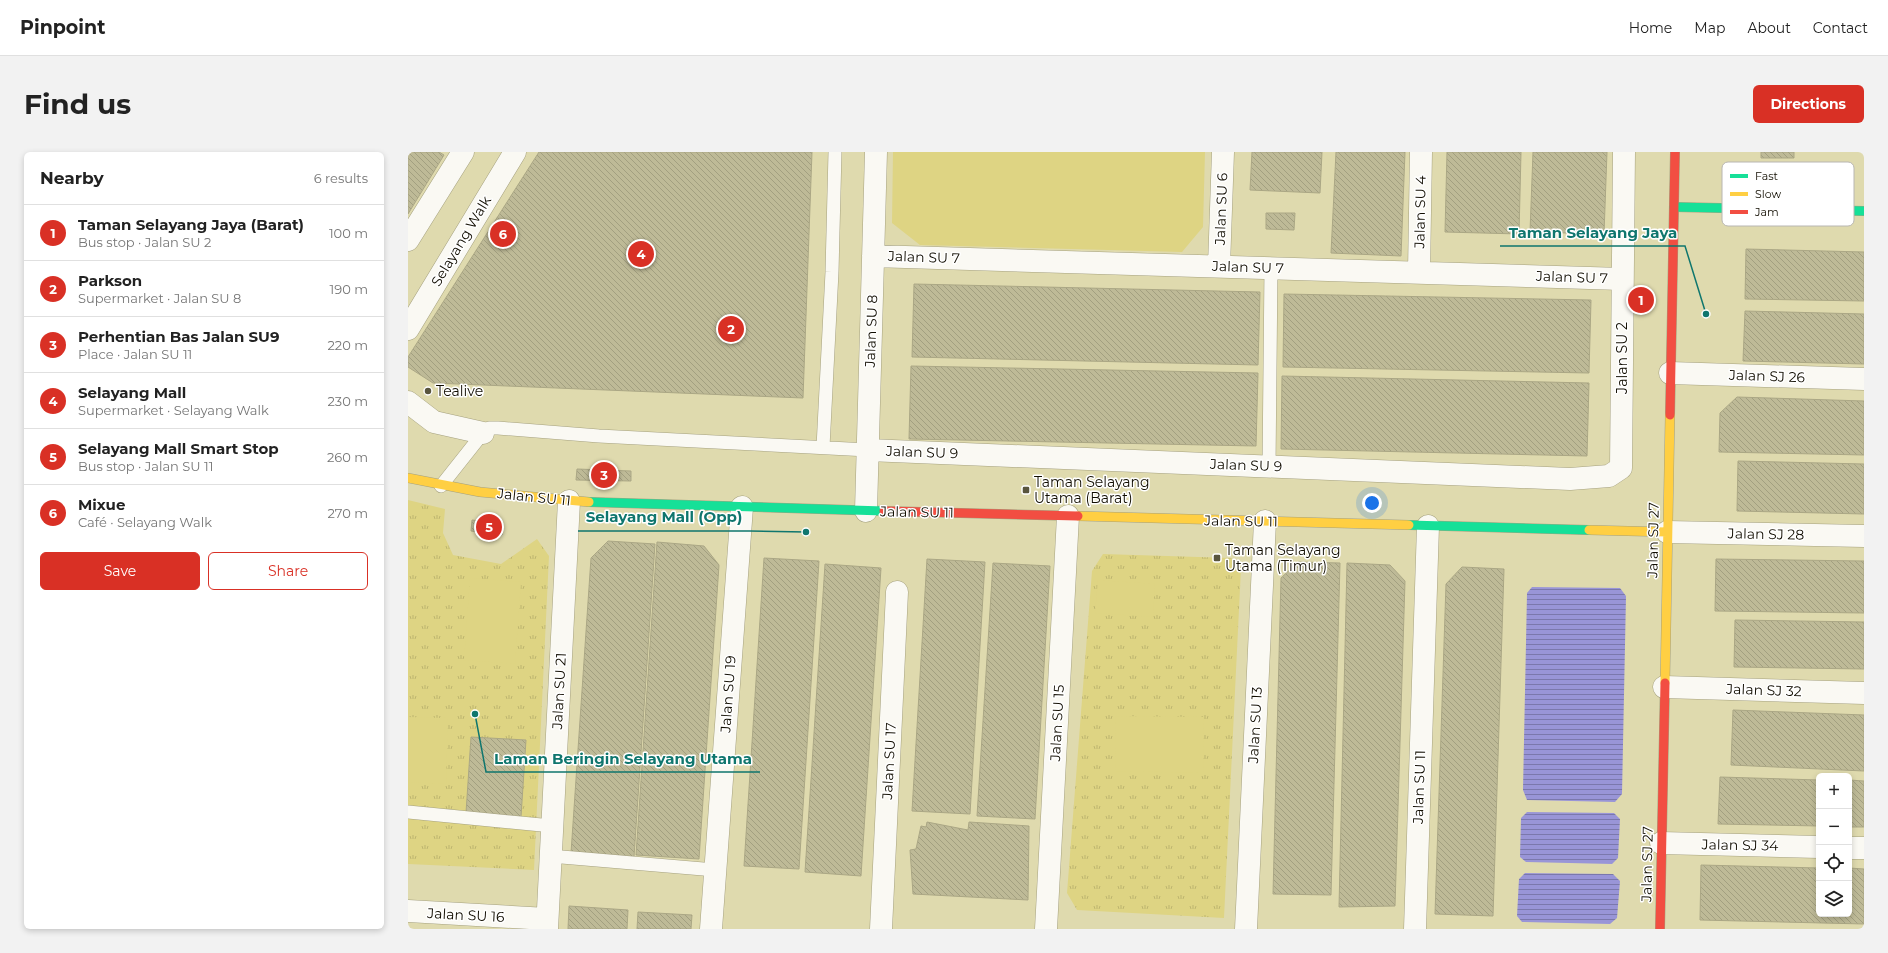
<!DOCTYPE html>
<html lang="en">
<head>
<meta charset="utf-8">
<style>
  body { margin:0; font-family:Montserrat,sans-serif; background:#f2f2f2; color:#222 }
  .controls { position:absolute; right:12px; bottom:12px; display:grid; overflow:hidden; border-radius:6px; box-shadow:0 2px 6px #0003 }
  .controls button { width:36px; height:36px; display:grid; place-items:center; padding:0; border:0; border-bottom:1px solid #e0e0e0; background:#fff; color:#222; font:20px sans-serif }
  .you { position:absolute; left:964px; top:351px; width:14px; height:14px; margin:-10px; border:3px solid #fff; border-radius:50%; background:#1a73e8; box-shadow:0 0 0 6px #1a73e833 }
  .badge { display:grid; place-items:center; width:26px; height:26px; border-radius:50%; background:#d93025; color:#fff; font-size:13px; font-weight:700 }
  .pin { position:absolute; translate:-50% -50%; border:2px solid #fff; box-shadow:0 1px 4px #0006 }
  .list { margin:0; padding:0; list-style:none }
  h2 { display:flex; justify-content:space-between; align-items:center; height:52px; margin:0; padding:0 16px; font-size:17px }
  h2 small { font-size:13px; font-weight:400; color:#767676 }
  .list li { display:grid; grid-template-columns:26px 1fr auto; gap:12px; align-items:center; box-sizing:border-box; height:56px; padding:0 16px; border-top:1px solid #e0e0e0 }
  .list b { display:block; font-size:15px; white-space:nowrap }
  .list p { margin:0; font-size:13px; white-space:nowrap; color:#767676 }
  .list em { font-size:13px; font-style:normal; color:#767676 }
  .actions { display:flex; gap:8px; padding:12px 16px }
  .actions a { flex:1; padding:9px 0; border:1px solid #d93025; border-radius:6px; text-align:center; font-size:14px; color:#d93025 }
  .actions .main { background:#d93025; color:#fff }
  .icon { flex:none; width:22px; height:22px; fill:none; stroke:currentColor; stroke-width:2; stroke-linecap:round; stroke-linejoin:round }
  .map { position:relative; flex:none; width:1456px; height:777px; overflow:hidden; border-radius:6px }
  header { display:flex; align-items:center; gap:24px; box-sizing:border-box; height:56px; padding:0 20px; background:#fff; border-bottom:1px solid #e0e0e0 }
  header strong { font-size:19px }
  nav { display:flex; gap:22px; margin-inline-start:auto; font-size:14px }
  .intro { display:flex; align-items:center; justify-content:space-between; box-sizing:border-box; height:96px; padding:0 24px }
  h1 { margin:0; font-size:28px }
  .button { padding:10px 18px; border-radius:6px; background:#d93025; color:#fff; font-size:14px; font-weight:700 }
  main { display:flex; gap:24px; padding:0 24px }
  aside { flex:1; background:#fff; border-radius:6px; box-shadow:0 2px 6px #0003 }
  .map>svg:first-child { display:block }
</style>
</head>
<body>
<header>
<strong>Pinpoint</strong>
<nav><a>Home</a><a>Map</a><a>About</a><a>Contact</a></nav>
</header>
<div class="intro"><h1>Find us</h1><a class="button">Directions</a></div>
<main>
<aside>
<h2>Nearby<small>6 results</small></h2>
<ul class="list">
<li><span class="badge">1</span><div><b>Taman Selayang Jaya (Barat)</b><p>Bus stop · Jalan SU 2</p></div><em>100 m</em></li>
<li><span class="badge">2</span><div><b>Parkson</b><p>Supermarket · Jalan SU 8</p></div><em>190 m</em></li>
<li><span class="badge">3</span><div><b>Perhentian Bas Jalan SU9</b><p>Place · Jalan SU 11</p></div><em>220 m</em></li>
<li><span class="badge">4</span><div><b>Selayang Mall</b><p>Supermarket · Selayang Walk</p></div><em>230 m</em></li>
<li><span class="badge">5</span><div><b>Selayang Mall Smart Stop</b><p>Bus stop · Jalan SU 11</p></div><em>260 m</em></li>
<li><span class="badge">6</span><div><b>Mixue</b><p>Café · Selayang Walk</p></div><em>270 m</em></li>
</ul>
<div class="actions"><a class="main">Save</a><a>Share</a></div>
</aside>
<div class="map">
<svg width="1456" height="777" viewBox="0 0 1456 777">
  <defs>
    <pattern id="grass-tufts" width="24" height="20" patternUnits="userSpaceOnUse"><rect width="24" height="20" fill="#ded483"/><path d="M3 7l-1-3M5 7V3M7 7l1-3M15 17l-1-3M17 17v-4M19 17l1-3" fill="none" stroke="#bdb56f"/></pattern>
    <pattern id="water-rules" width="6" height="5" patternUnits="userSpaceOnUse"><rect width="6" height="5" fill="#9995d7"/><path d="M0 2.5h6" fill="none" stroke="#7b78ac"/></pattern>
    <pattern id="building-back-hatch" width="6" height="6" patternUnits="userSpaceOnUse"><rect width="6" height="6" fill="#beba97"/><path d="M-1 5l2 2M0 0l6 6M5-1l2 2" fill="none" stroke="#a29f80"/></pattern>
  </defs>
  <rect width="100%" height="100%" fill="#dfdaae"/>
  <path fill="url(#grass-tufts)" d="M0,348l37,9 -2,24 10,22 48,9 36,-25 12,17 -15,314 -126,-6z
    M695,402l128,4 10,10 -17,350 -147,-8 -10,-17 25,-322z"/>
  <path fill="#ded483" d="M485,0h312l-2,75 -21,25 -262,-7 -28,-22z
    M62,426l51,4 -6,82 -51,-4z
    M690,428l57,4 -2,33 -58,-4z
    M708,564l88,1 -1,56 -88,-2z
    M0,565l40,1 -2,66 -38,-2z"/>
  <path fill="url(#water-rules)" d="M1124,435l88,1 6,8 -4,198 -7,8 -88,-2 -4,-10 4,-197z
    M1119,660l87,1 6,6 -2,39 -6,6 -86,-2 -6,-5 1,-39z
    M1117,721l88,1 7,7 -3,37 -7,6 -88,-2 -5,-6 2,-37z"/>
  <path fill="url(#building-back-hatch)" stroke="#aba785" d="M0,0h31l5,3 -36,59z
    M131,0h273l-9,246 -370,-15 -25,-16v-10z
    M844,0h70l-2,41 -70,-3z
    M928,0h69l-4,104 -70,-3z
    M1039,0h74l-2,82 -74,-2z
    M1125,0h74l-3,82 -74,-2z
    M1353,0h33v6h-33z
    M858,61h29l-1,17 -28,-1z
    M1338,97l118,3v49l-119,-2z
    M506,132l346,8 -2,73 -346,-8z
    M876,142l307,6 -2,73 -306,-6z
    M1337,159l119,3v50l-121,-3z
    M503,214l347,7 -2,73 -347,-7z
    M874,224l307,7 -2,73 -306,-7z
    M1329,245l127,4v54l-145,-3 1,-39z
    M1330,309l126,3v50l-127,-3z
    M169,317l54,2v10l-55,-1z
    M64,368l31,4 -1,11 -31,-4z
    M200,389l47,3 -21,313 -63,-4 20,-295z
    M249,390l47,4 15,19 -20,294 -63,-4z
    M356,406l55,3 -20,308 -55,-3z
    M519,407l58,3 -15,252 -58,-3z
    M1308,407l148,2v52l-149,-2z
    M890,410l42,1 -9,332 -58,-1 8,-316z
    M585,411l57,3 -15,253 -58,-3z
    M939,411l43,2 15,16 -10,325 -56,1z
    M417,412l56,4 -20,308 -56,-4z
    M1054,415l42,2 -11,347 -58,-2 11,-330z
    M1327,468l129,2v47l-130,-2z
    M1325,558l131,5v56l-133,-6z
    M63,585l55,3 -5,77 -55,-4z
    M1312,625l99,3v46l-101,-2z
    M1441,628l15,1v46h-15z
    M519,670l41,8 1,-8 60,4 -1,74 -115,-6 -3,-44 6,-1 5,-23 5,1z
    M1293,713l118,3v46h30v-46l15,1v55l-164,-4z
    M161,754l59,4 -1,19h-59z
    M230,760l54,3 -1,14h-54z"/>
  <g fill="none" stroke-linecap="round" stroke-linejoin="round">
    <defs>
      <path id="lane" d="M415,295l9,-175 3,-120
        M861,314l2,-198
        M33,334l42,-53 6,-5h9l101,8 269,14
        M0,660l144,14
        M142,704l165,14"/>
      <path id="street" d="M0,88l55,-88
        M465,104l749,23
        M811,114l4,-114
        M1011,120l2,-120
        M0,177l107,-177
        M1262,221l194,6
        M0,250l26,20 49,11
        M460,298l702,29 39,-3 12,-8 3,-316
        M458,359l10,-359
        M1259,380l197,4
        M1256,535l200,6
        M1253,691l158,4
        M1441,696h15
        M0,759l139,8
        M139,777l22,-428
        M303,777l31,-422
        M473,777l16,-337
        M638,777l22,-413
        M838,777l19,-408
        M1007,777l13,-403"/>
      <path id="fast" d="M1266,55l190,4
        M181,350l295,9
        M1001,373l180,5"/>
      <path id="slow" d="M0,326l72,14 109,10
        M670,364l331,9
        M1181,378l78,2
        M1257,531l5,-268"/>
      <path id="jam" d="M1262,263l5,-263
        M476,359l194,5
        M1252,777l5,-246"/>
    </defs>
    <use href="#lane" stroke="#a5a17f" stroke-width="14"/>
    <use href="#street" stroke="#a5a17f" stroke-width="23"/>
    <use href="#fast" stroke="#a5a17f" stroke-width="10"/>
    <use href="#slow" stroke="#a5a17f" stroke-width="10"/>
    <use href="#jam" stroke="#a5a17f" stroke-width="10"/>
    <use href="#lane" stroke="#faf9f3" stroke-width="13"/>
    <use href="#street" stroke="#faf9f3" stroke-width="22"/>
    <use href="#fast" stroke="#16e098" stroke-width="9"/>
    <use href="#slow" stroke="#ffcf43" stroke-width="9"/>
    <use href="#jam" stroke="#f24e42" stroke-width="9"/>
  </g>
  <g fill="#59553d" stroke="#fff" stroke-width="1.5">
    <circle cx="20" cy="239" r="4"/>
    <rect x="614" y="334" width="8" height="8" rx="2"/>
    <rect x="805" y="402" width="8" height="8" rx="2"/>
  </g>
  <g text-anchor="middle" dominant-baseline="central" stroke-width="3" stroke-linejoin="round" paint-order="stroke">
    <g font-size="14" fill="#110d00" stroke="#fff">
      <text transform="translate(813 57) rotate(-88)">Jalan SU 6</text>
      <text transform="translate(1012 60) rotate(-89)">Jalan SU 4</text>
      <text transform="translate(53 89) rotate(-59)">Selayang Walk</text>
      <text transform="translate(516 105) rotate(2)">Jalan SU 7</text>
      <text transform="translate(840 115) rotate(2)">Jalan SU 7</text>
      <text transform="translate(1164 125) rotate(2)">Jalan SU 7</text>
      <text transform="translate(463 179) rotate(-88)">Jalan SU 8</text>
      <text transform="translate(1214 206) rotate(-90)">Jalan SU 2</text>
      <text transform="translate(1359 224) rotate(2)">Jalan SJ 26</text>
      <text transform="translate(514 300) rotate(2)">Jalan SU 9</text>
      <text transform="translate(838 313) rotate(2)">Jalan SU 9</text>
      <text transform="translate(126 345) rotate(6)">Jalan SU 11</text>
      <text transform="translate(509 360) rotate(1)">Jalan SU 11</text>
      <text transform="translate(833 369) rotate(1)">Jalan SU 11</text>
      <text transform="translate(1358 382) rotate(1)">Jalan SJ 28</text>
      <text transform="translate(1245 388) rotate(-89)">Jalan SJ 27</text>
      <text transform="translate(1356 538) rotate(2)">Jalan SJ 32</text>
      <text transform="translate(151 539) rotate(-87)">Jalan SU 21</text>
      <text transform="translate(320 542) rotate(-86)">Jalan SU 19</text>
      <text transform="translate(649 571) rotate(-87)">Jalan SU 15</text>
      <text transform="translate(847 573) rotate(-87)">Jalan SU 13</text>
      <text transform="translate(481 609) rotate(-87)">Jalan SU 17</text>
      <text transform="translate(1011 635) rotate(-88)">Jalan SU 11</text>
      <text transform="translate(1332 693) rotate(1)">Jalan SJ 34</text>
      <text transform="translate(1239 712) rotate(-89)">Jalan SJ 27</text>
      <text transform="translate(58 763) rotate(3)">Jalan SU 16</text>
    </g>
    <g font-size="14" fill="#110d00" stroke="#fff" text-anchor="start">
      <text x="28" y="239">Tealive</text>
      <text x="626" y="330">Taman Selayang<tspan x="626" dy="16">Utama (Barat)</tspan></text>
      <text x="817" y="398">Taman Selayang<tspan x="817" dy="16">Utama (Timur)</tspan></text>
    </g>
  </g>
  <rect x="1314" y="10" width="132" height="64" rx="6" fill="#fff" stroke="#b8b6b2" stroke-width="1"/>
  <rect x="1322" y="22" width="18" height="4" fill="#16e098"/>
  <rect x="1322" y="40" width="18" height="4" fill="#ffcf43"/>
  <rect x="1322" y="58" width="18" height="4" fill="#f24e42"/>
  <g font-size="11" fill="#110d00">
    <text x="1347" y="28">Fast</text>
    <text x="1347" y="46">Slow</text>
    <text x="1347" y="64">Jam</text>
  </g>
  <path fill="none" stroke="#0f766e" stroke-width="1.5" d="M1298 162L1277 94H1092M398 380L342 379H170M67 562L78 620H352"/>
  <g fill="#0f766e" stroke="#fff" stroke-width="1.5">
    <circle cx="1298" cy="162" r="4"/>
    <circle cx="398" cy="380" r="4"/>
    <circle cx="67" cy="562" r="4"/>
  </g>
  <g font-size="15" text-anchor="middle" font-weight="bold" fill="#0f766e" stroke="#fff" stroke-width="3" stroke-linejoin="round" paint-order="stroke">
    <text x="1185" y="86">Taman Selayang Jaya</text>
    <text x="256" y="370">Selayang Mall (Opp)</text>
    <text x="215" y="612">Laman Beringin Selayang Utama</text>
  </g>
</svg>
<div class="controls">
<button>+</button>
<button>−</button>
<button><svg class="icon" aria-label="locate" viewBox="0 0 24 24"><circle cx="12" cy="12" r="6"/><path d="M12 2v4M12 18v4M2 12h4M18 12h4"/></svg></button>
<button><svg class="icon" aria-label="layers" viewBox="0 0 24 24"><path d="M12 4l9 5-9 5-9-5zM3 14l9 5 9-5"/></svg></button>
</div>
<div class="you"></div>
<div class="pin badge" style="left:1233px;top:148px">1</div>
<div class="pin badge" style="left:323px;top:177px">2</div>
<div class="pin badge" style="left:196px;top:323px">3</div>
<div class="pin badge" style="left:233px;top:102px">4</div>
<div class="pin badge" style="left:81px;top:375px">5</div>
<div class="pin badge" style="left:95px;top:82px">6</div>
</div>
</main>
</body>
</html>
